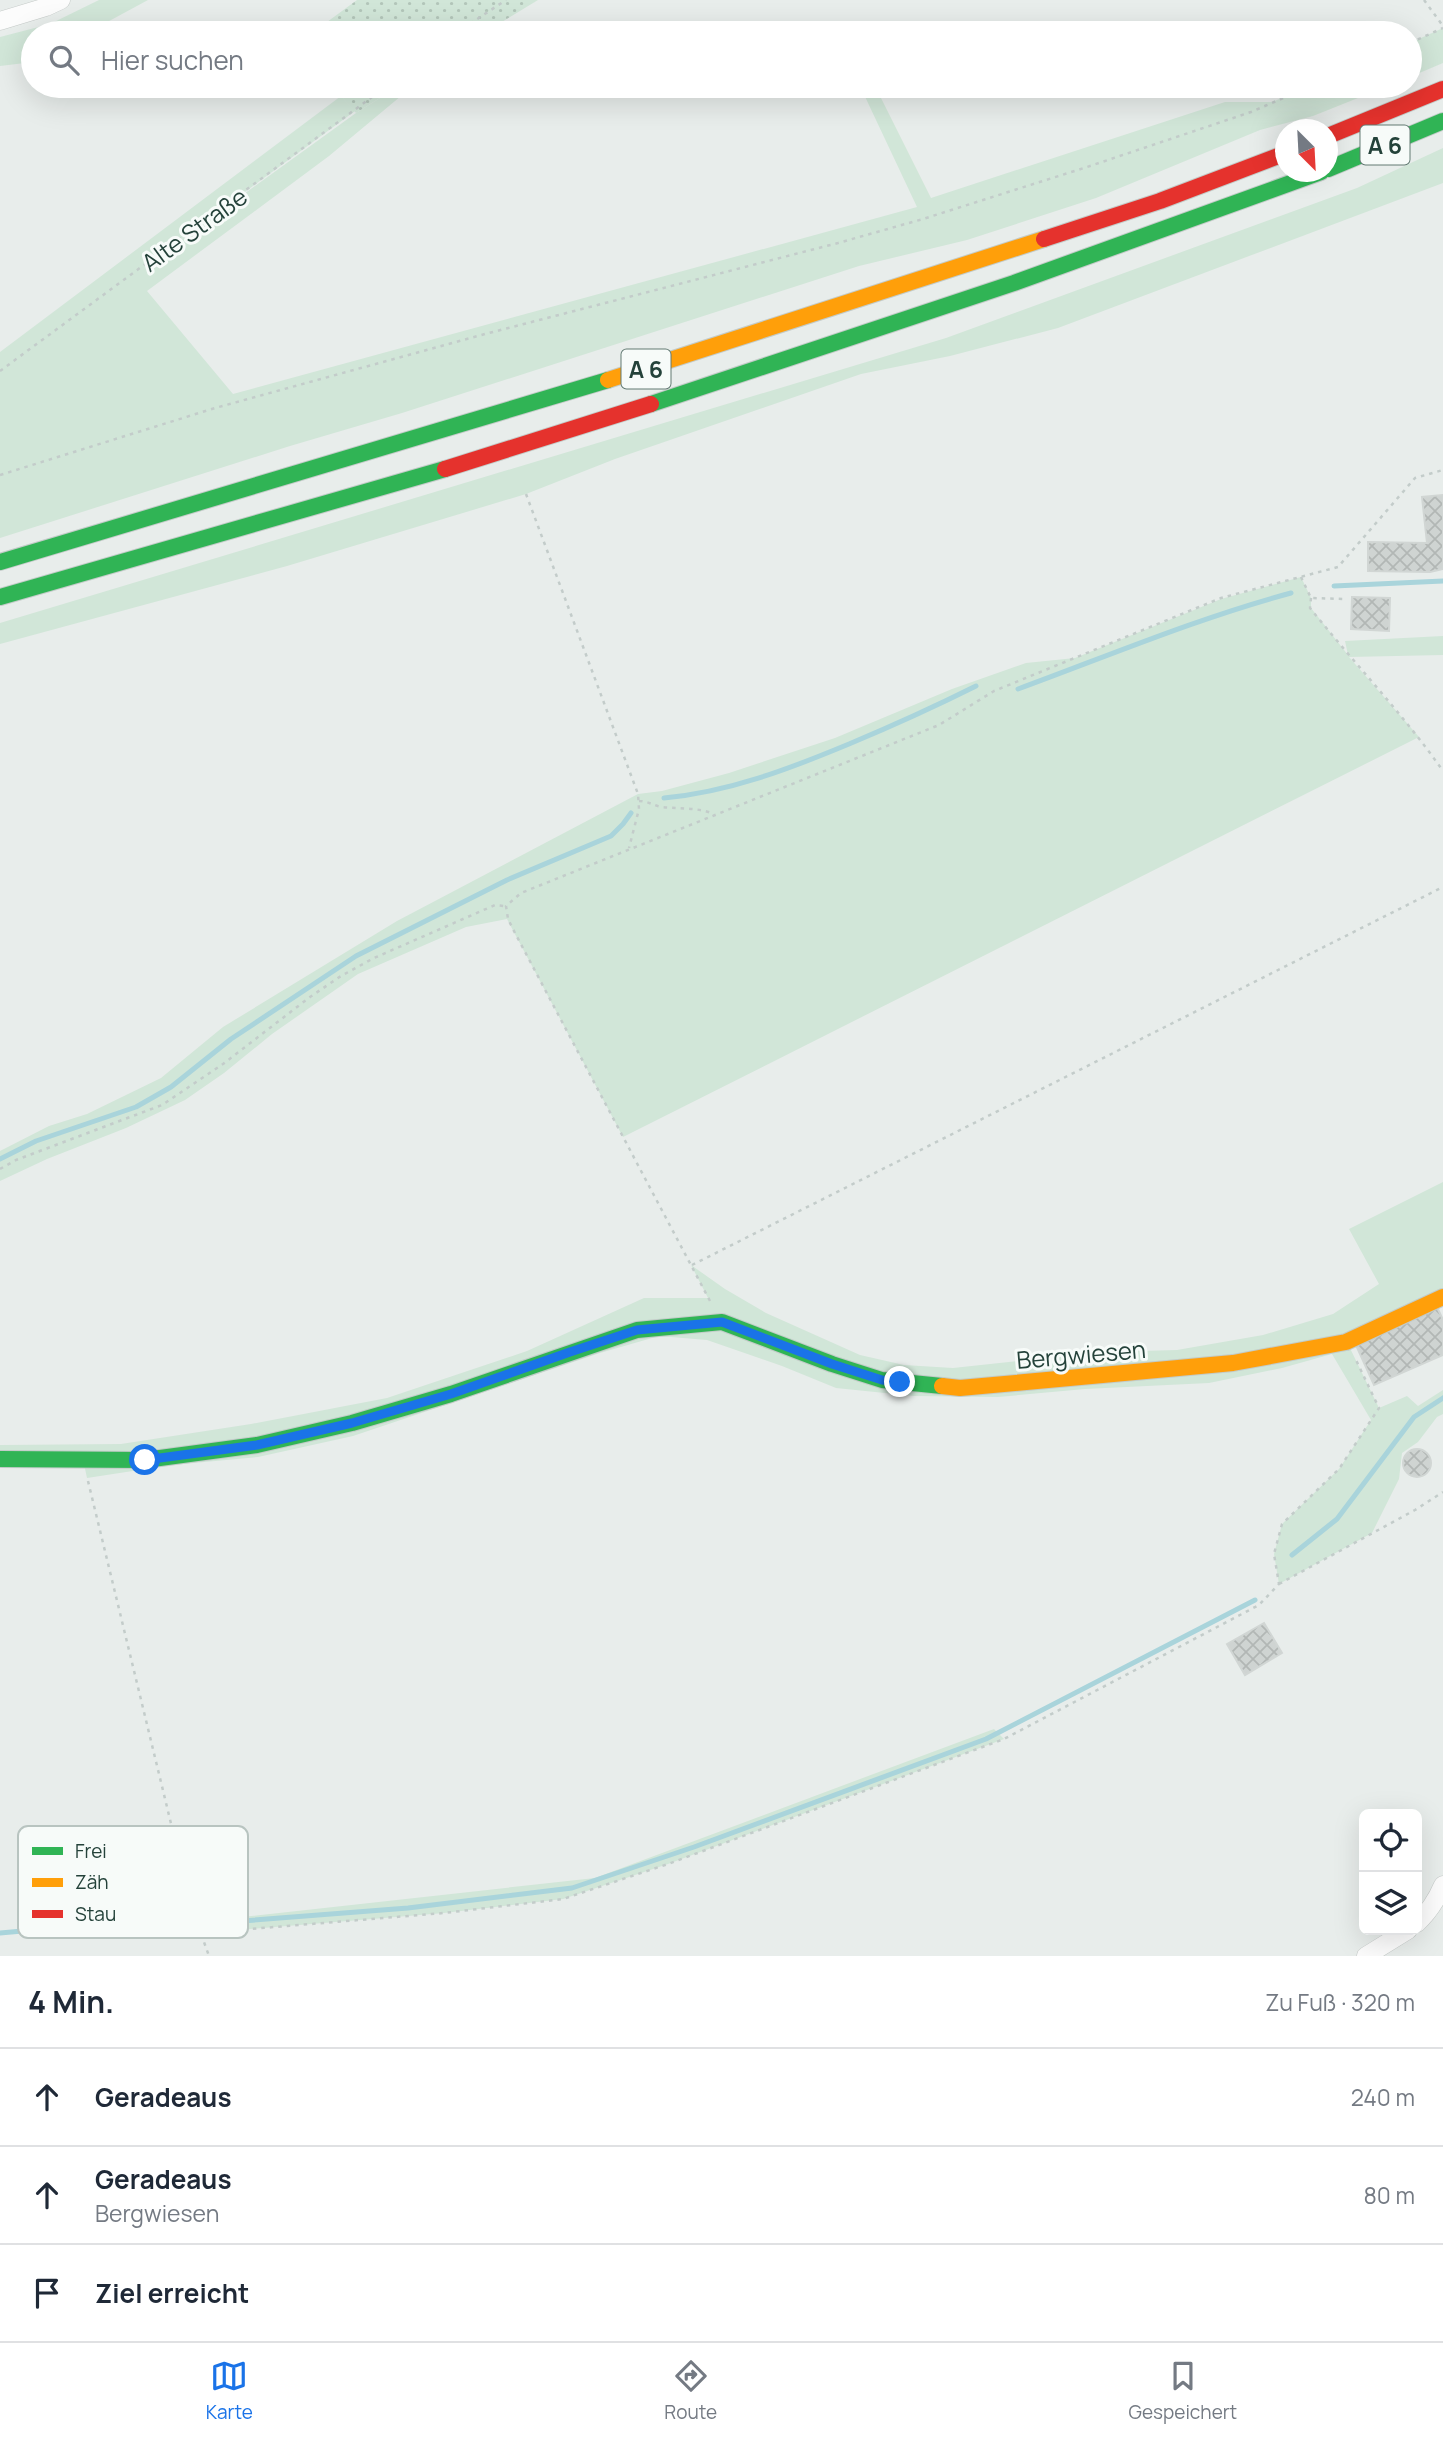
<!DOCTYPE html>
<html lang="de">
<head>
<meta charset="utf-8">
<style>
  body { margin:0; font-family:Manrope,sans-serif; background:#f2f2f3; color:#1f2937 }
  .controls { position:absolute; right:21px; bottom:21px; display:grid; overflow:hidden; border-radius:10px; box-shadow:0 7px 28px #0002 }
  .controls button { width:63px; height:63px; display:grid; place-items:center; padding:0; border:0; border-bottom:2px solid #e0e1e3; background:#fff; color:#1f2937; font:35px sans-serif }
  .compass { position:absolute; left:1275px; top:119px; width:63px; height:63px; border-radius:50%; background:#fff; box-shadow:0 7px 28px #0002; rotate:156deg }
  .stop { position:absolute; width:21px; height:21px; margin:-16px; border:5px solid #1a73e8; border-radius:50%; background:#fff }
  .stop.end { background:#1a73e8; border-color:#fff; box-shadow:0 2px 7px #0008 }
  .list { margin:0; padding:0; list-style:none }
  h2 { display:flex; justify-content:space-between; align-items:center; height:91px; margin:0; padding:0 28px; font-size:30px }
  h2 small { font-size:23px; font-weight:400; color:#747a83 }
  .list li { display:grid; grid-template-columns:46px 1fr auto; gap:21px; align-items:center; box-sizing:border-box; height:98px; padding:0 28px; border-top:2px solid #e0e1e3 }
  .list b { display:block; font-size:26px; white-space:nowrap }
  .list p { margin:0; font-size:23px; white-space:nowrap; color:#747a83 }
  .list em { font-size:23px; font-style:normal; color:#747a83 }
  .icon { flex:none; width:38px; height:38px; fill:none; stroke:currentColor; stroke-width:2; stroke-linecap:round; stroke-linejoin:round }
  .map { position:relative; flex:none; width:1443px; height:1956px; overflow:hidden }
  .search { position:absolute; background:#fff; box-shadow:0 7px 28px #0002; left:21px; right:21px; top:21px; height:77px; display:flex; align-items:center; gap:18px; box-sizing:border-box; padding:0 24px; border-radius:38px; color:#747a83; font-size:26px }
  .sheet { height:385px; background:#fff }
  nav { display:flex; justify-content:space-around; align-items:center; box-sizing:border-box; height:98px; border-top:2px solid #e0e1e3; background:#fff; font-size:19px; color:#747a83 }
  nav a { display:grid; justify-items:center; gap:4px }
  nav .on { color:#1a73e8 }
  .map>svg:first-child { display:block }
</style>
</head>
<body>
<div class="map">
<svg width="1443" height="1956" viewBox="0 0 1443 1956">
  <defs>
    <pattern id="park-dots" width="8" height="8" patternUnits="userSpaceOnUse" patternTransform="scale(1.75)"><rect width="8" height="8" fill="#d1e6d8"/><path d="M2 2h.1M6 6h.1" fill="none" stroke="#b3c6ba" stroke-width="1.8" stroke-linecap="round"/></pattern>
    <pattern id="building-cross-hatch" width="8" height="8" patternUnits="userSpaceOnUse" patternTransform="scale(1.75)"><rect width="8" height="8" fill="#cfd4d2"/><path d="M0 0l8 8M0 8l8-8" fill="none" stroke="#b2b7b5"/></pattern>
  </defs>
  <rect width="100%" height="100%" fill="#e8edeb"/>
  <path fill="#d1e6d8" d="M99,0h49l-61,33h-54v29l-33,4v-29l50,-13z
    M1443,28v35l-33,14v-34z
    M399,86h14l-84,70 -182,135 86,103 684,-187 -57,-121h15l56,112 294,-96h47l39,-16h77l-75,30 -53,14 -164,68 -129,42 -108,26 -457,147 -112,33 -290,92v-186l341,-256 14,15 -204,150 205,-148z
    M1443,148v35l-385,145 -108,28 -89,18 -246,85 -89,35 -239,72 -287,78v-21l946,-285 411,-150z
    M1301,577l10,21v10l37,47 -3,-14 98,-5v19l-94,2 70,80 -796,400 -116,-218 -41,8 -108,47 -86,60 -48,39 -39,27 -59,28 -79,31 -47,22v-30l49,-25 38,-12 74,-36 62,-51 174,-106 241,-127 24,-3 67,-18 106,-35 117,-49 74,-26 49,-5 146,-59z
    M1443,1182v115l-96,45 32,66 28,-12 11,10 25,-16v24l-6,3 -19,25 -16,11 -3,26 -27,54 -93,51 -5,-30 8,-30 57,-55 32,-49 -39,-66 -50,14 -73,15 -124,6 -87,8 -84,-1 -78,-8 -54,-22 -75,-26 -48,-4 -59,17 -247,83 -95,21 -86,8 -85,13 -4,-19h-83v-14l121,-1 130,-20 136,-26 140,-47 117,-53h64l-17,-33 34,24 41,24 94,42 44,10 49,3 151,-16 73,-2 86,-15 70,-21 46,-30 -30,-55z
    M994,1729l10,10 -336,125 -105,35 -119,14 -242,20 -5,-11 398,-44z"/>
  <path fill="url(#park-dots)" d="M357,0h181l-54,33h-172z
    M332,86h67l-43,27z"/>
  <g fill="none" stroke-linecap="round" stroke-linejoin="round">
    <path stroke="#a9d4db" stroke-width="5" d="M1334,586l109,-5
      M1018,689c90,-33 180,-71 273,-96
      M664,798c65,-6 125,-29 185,-54 43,-18 85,-37 127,-58
      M0,1159l36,-18 100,-34 35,-20 60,-48 125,-83 151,-76 104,-44 12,-12 8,-11
      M1292,1555l45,-36 77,-102 29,-19
      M217,1923l191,-15 164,-20 122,-41 292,-108 269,-139
      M0,1933l181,-16"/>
  </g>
  <path fill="url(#building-cross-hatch)" stroke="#d1d6d4" stroke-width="2" d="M1443,495v74l-13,3 -62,-1v-29l59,1 -5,-46z
    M1352,597l38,1 -1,33 -38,-2z
    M1437,1307l6,13v35l-69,30 -19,-42z
    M1403 1463a14 14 0 1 1 28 0a14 14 0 1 1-28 0Z
    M1264,1623l18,30 -37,22 -18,-31z"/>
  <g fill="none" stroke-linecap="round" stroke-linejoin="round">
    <defs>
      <path id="street" d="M0,21l46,-14 15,-7
        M1417,1923c12,-11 20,-24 26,-38
        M1366,1956l42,-26"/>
      <path id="fast" d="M1328,169l115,-48
        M651,404l363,-121 307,-111
        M0,562l608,-182
        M0,597l445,-128
        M0,1459l145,1 112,-15 95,-22 99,-29 186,-64 85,-8 110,42 50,16 60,6"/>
      <path id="slow" d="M608,380l436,-141
        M942,1386l18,2 273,-25 113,-21 97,-45"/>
      <path id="jam" d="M1328,136l115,-47
        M1044,239l116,-38 126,-48
        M445,469l206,-65"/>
    </defs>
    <use href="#street" stroke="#c5cac8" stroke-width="19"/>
    <use href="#fast" stroke="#c3cbc8" stroke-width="18"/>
    <use href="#slow" stroke="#c3cbc8" stroke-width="18"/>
    <use href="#jam" stroke="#c3cbc8" stroke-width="18"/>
    <path stroke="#c3ccca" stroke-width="2.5" stroke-dasharray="3.5 5" stroke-linecap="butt" d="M1424,0l19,26
      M456,33l50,-33
      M1410,43l33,-15
      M0,371l387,-285
      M0,475l215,-67 270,-74 353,-91 85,-24 164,-52 164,-55 60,-26
      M526,494l112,300 1,15 -10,39
      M1301,577l10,21 33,1
      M1311,598l-1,10c44,55 93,106 133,163
      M639,801c8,0 14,4 22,6 18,2 36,0 53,7
      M0,1169l16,-9 146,-55 61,-41 87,-67 31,-21 33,-18 121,-53 9,1
      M692,1265l751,-378
      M710,1301l-195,-368 -7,-14 -2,-13 15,-13 418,-168 55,-34 227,-93 117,-31 77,-89 28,-8
      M88,1481l103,425 18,50
      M1279,1584l136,-74 28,-18
      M202,1933l242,-20 119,-14 105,-35 336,-125 255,-134 20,-21 -5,-30 8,-30 57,-55 40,-61 -23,-48"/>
    <use href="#street" stroke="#fcfcfc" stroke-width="18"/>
    <use href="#fast" stroke="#30b455" stroke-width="16"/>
    <use href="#slow" stroke="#ff9f0a" stroke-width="16"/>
    <use href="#jam" stroke="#e5322d" stroke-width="16"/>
  </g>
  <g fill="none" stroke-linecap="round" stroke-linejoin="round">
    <path stroke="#1a73e8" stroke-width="9" d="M145,1460l112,-15 95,-22 99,-29 119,-42 67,-22 85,-8 110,42 50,16 18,2"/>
  </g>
  <g text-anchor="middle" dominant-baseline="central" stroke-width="6" stroke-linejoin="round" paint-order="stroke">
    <g fill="#f7fbf9" stroke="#637a73" stroke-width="2">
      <rect x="1360.5" y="125.5" width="49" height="39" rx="5"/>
      <rect x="621.5" y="349.5" width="49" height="39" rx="5"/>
    </g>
    <g font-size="23" font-weight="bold" fill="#24423a">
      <text x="1385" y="145">A 6</text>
      <text x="646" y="369">A 6</text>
    </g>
    <g font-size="24" fill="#24423a" stroke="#f7fbf9">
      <text transform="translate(194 229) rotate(-36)">Alte Straße</text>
      <text transform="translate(1081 1354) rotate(-5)">Bergwiesen</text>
    </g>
  </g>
  <rect x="18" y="1826" width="230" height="112" rx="10" fill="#f7fbf9" stroke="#b8c4c0" stroke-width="2"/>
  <rect x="32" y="1847" width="31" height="8" fill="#30b455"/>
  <rect x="32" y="1878" width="31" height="9" fill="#ff9f0a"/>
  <rect x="32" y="1910" width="31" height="8" fill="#e5322d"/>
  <g font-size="19" fill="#24423a">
    <text x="75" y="1858">Frei</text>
    <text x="75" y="1889">Zäh</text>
    <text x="75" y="1921">Stau</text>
  </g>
</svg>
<div class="controls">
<button><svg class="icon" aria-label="locate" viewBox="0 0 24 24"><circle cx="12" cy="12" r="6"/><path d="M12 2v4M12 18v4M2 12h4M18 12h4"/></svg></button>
<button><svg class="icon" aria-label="layers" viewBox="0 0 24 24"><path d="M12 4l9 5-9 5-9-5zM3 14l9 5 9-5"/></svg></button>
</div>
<svg class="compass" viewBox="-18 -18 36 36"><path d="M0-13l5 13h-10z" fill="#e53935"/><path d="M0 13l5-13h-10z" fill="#747a83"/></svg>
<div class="stop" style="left:145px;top:1460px"></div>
<div class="stop end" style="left:900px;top:1382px"></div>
<div class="search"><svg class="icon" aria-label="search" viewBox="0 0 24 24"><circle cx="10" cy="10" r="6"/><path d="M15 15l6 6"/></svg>Hier suchen</div>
</div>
<section class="sheet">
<h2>4 Min.<small>Zu Fuß · 320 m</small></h2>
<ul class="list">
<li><svg class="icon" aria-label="ahead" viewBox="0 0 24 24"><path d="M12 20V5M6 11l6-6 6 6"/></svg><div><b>Geradeaus</b></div><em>240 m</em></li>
<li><svg class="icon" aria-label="ahead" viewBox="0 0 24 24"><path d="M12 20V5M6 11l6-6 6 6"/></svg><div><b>Geradeaus</b><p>Bergwiesen</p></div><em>80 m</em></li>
<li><svg class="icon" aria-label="arrive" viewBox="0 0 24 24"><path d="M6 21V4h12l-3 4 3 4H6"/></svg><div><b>Ziel erreicht</b></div></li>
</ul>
</section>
<nav>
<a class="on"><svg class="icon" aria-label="map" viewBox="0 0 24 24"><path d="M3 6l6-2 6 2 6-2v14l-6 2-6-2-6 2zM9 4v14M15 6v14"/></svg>Karte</a>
<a><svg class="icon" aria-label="directions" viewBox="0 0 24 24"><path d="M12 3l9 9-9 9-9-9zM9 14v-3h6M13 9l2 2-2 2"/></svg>Route</a>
<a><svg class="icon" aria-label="saved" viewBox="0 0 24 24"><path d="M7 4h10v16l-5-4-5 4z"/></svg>Gespeichert</a>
</nav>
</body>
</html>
